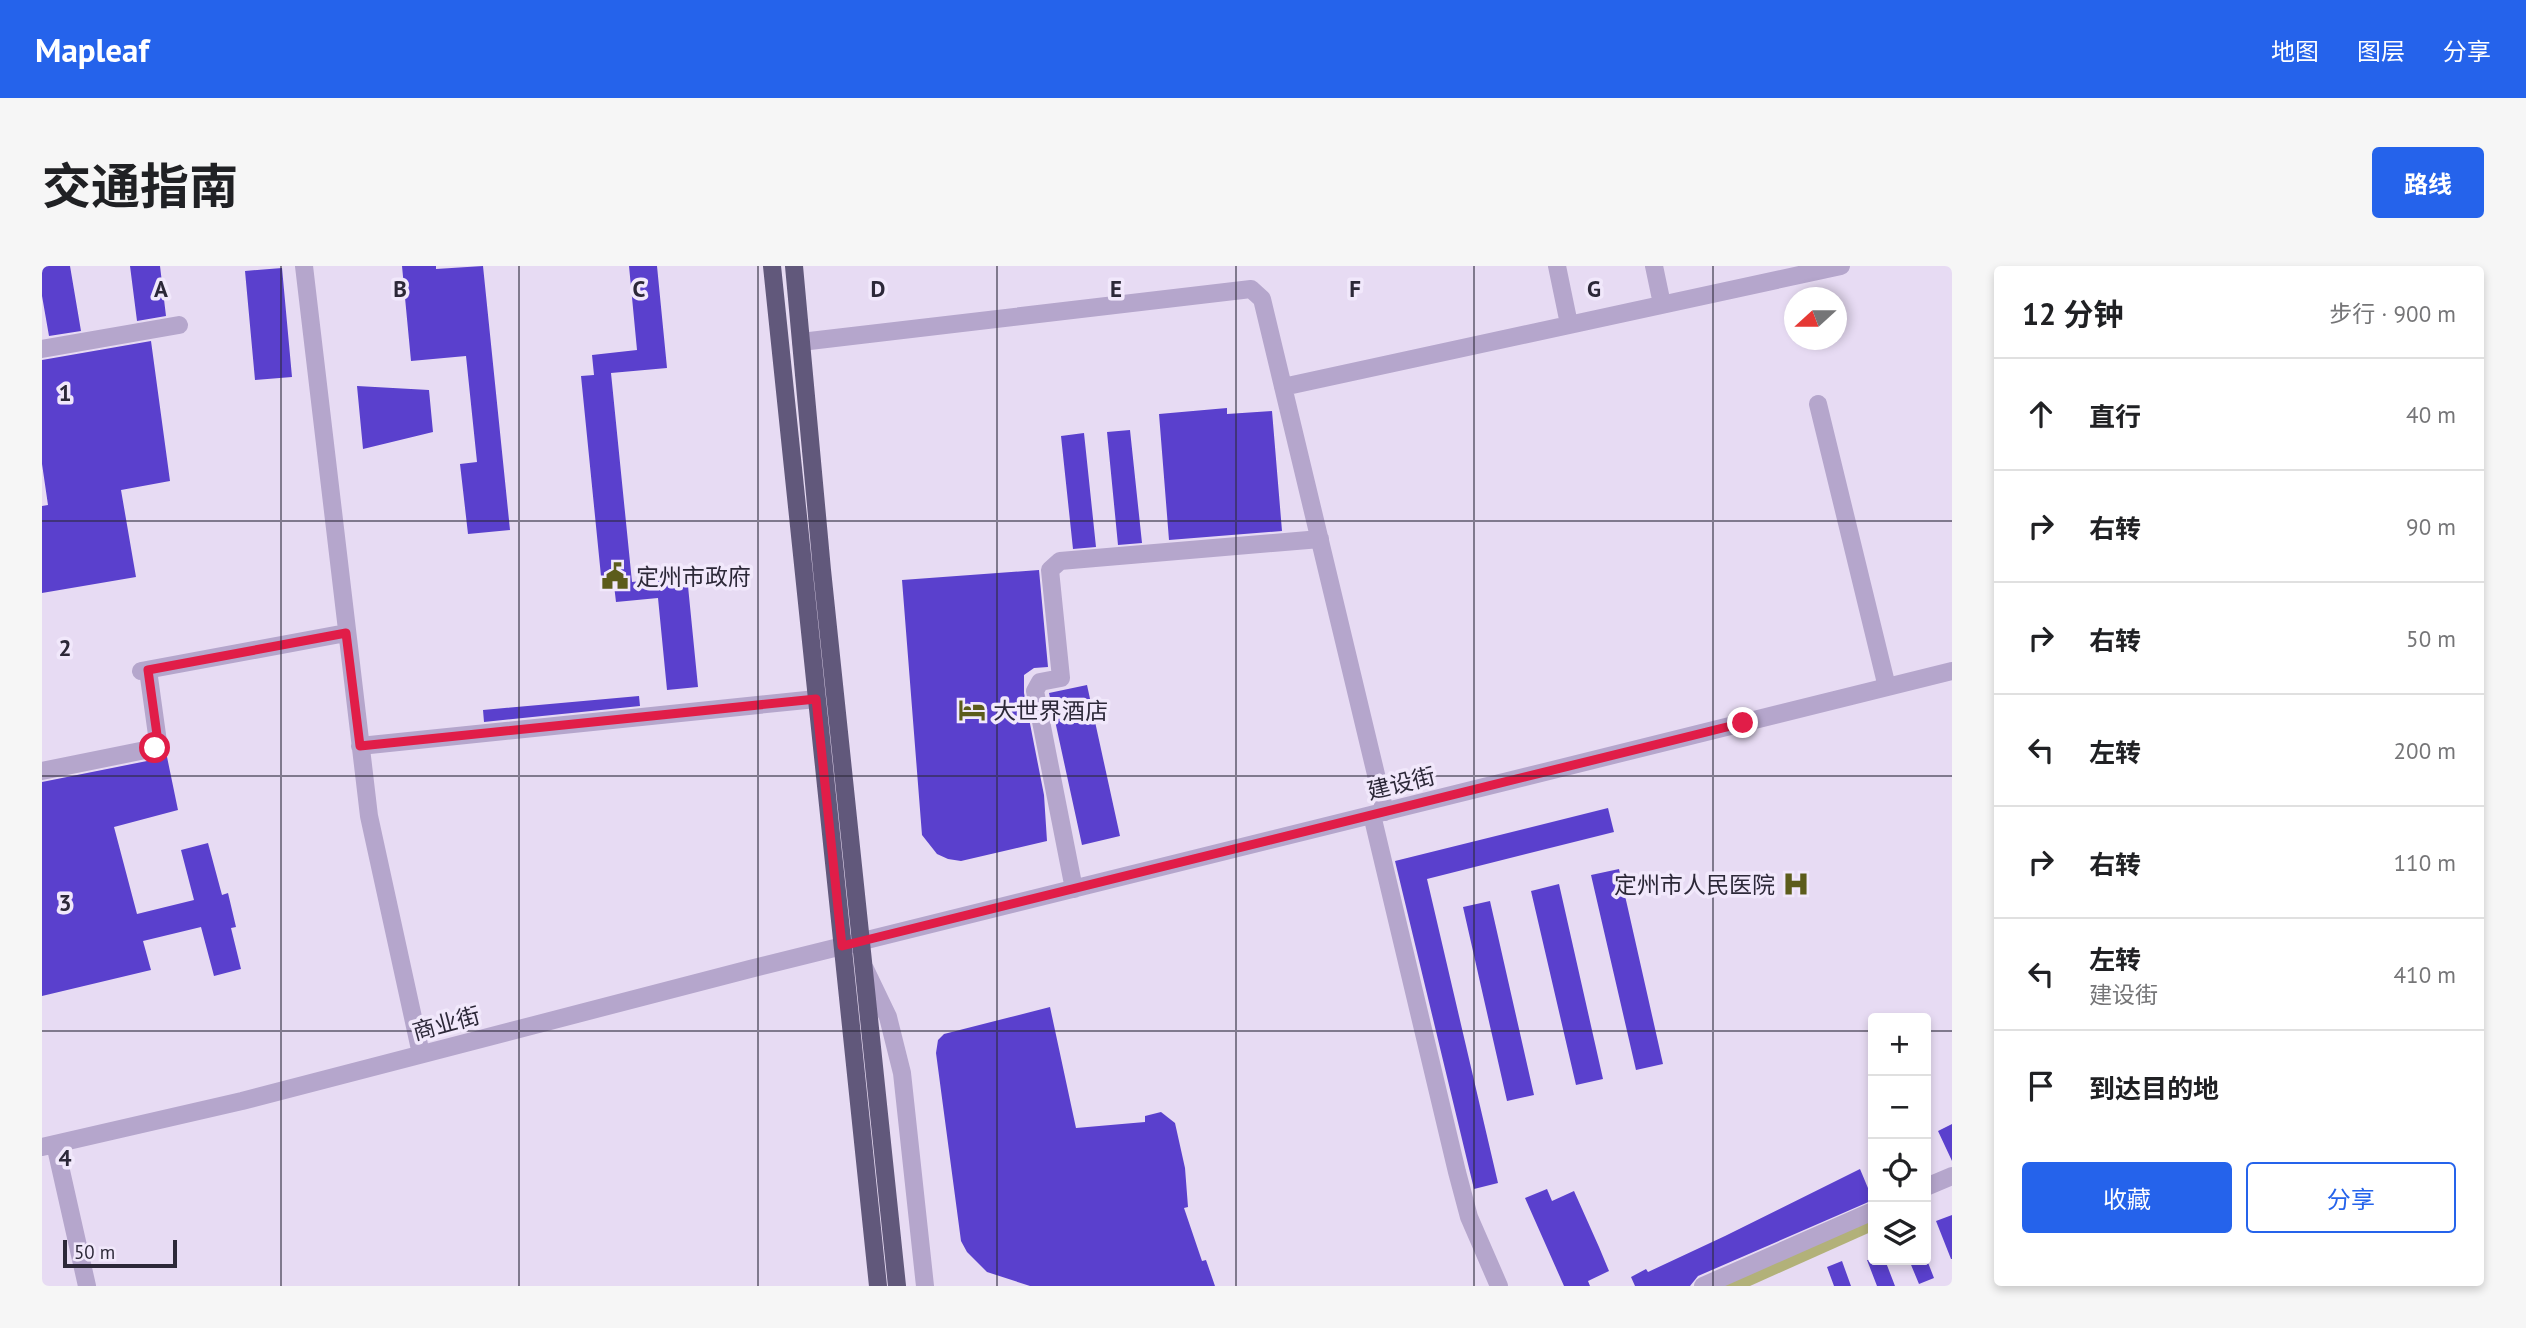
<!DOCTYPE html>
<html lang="zh">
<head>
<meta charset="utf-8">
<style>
  body { margin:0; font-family:"PT Sans","Noto Sans SC",sans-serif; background:#f6f6f6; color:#202124 }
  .controls { position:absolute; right:21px; bottom:21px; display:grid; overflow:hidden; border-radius:7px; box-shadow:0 4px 10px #0003 }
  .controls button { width:63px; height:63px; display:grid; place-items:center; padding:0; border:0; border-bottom:2px solid #e0e0e0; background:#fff; color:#202124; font:35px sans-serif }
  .compass { position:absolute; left:1742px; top:21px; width:63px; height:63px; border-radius:50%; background:#fff; box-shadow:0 4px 10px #0003; rotate:249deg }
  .scale { position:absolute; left:21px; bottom:18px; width:114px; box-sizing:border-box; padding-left:7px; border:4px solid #2c2838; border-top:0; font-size:19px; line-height:24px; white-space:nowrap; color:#2c2838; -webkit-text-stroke:5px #f1e8fb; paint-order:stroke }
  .stop { position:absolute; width:21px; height:21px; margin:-16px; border:5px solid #e11d48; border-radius:50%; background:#fff }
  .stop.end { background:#e11d48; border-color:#fff; box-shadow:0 2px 7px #0008 }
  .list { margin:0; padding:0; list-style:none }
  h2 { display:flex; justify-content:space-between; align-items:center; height:91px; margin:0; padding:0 28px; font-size:30px }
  h2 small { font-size:23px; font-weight:400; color:#757577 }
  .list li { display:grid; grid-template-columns:46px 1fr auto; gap:21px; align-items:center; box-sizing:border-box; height:112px; padding:0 28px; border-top:2px solid #e0e0e0 }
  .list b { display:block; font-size:26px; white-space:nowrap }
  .list p { margin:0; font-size:23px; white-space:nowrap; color:#757577 }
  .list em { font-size:23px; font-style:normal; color:#757577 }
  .actions { display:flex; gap:14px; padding:21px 28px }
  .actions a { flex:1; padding:16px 0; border:2px solid #2563eb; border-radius:7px; text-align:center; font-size:24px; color:#2563eb }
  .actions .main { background:#2563eb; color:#fff }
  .icon { flex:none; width:38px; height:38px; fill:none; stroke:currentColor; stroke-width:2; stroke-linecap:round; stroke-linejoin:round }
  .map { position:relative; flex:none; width:1910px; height:1020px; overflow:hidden; border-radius:7px }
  header { display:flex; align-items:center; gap:42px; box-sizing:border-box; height:98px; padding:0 35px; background:#2563eb; color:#fff }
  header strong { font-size:33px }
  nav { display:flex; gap:38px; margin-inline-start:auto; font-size:24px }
  .intro { display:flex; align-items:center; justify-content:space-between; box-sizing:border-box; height:168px; padding:0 42px }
  h1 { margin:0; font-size:49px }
  .button { padding:18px 32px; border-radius:7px; background:#2563eb; color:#fff; font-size:24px; font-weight:700 }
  main { display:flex; gap:42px; padding:0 42px }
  aside { flex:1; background:#fff; border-radius:7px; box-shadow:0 4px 10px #0003 }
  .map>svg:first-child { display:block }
</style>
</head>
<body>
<header>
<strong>Mapleaf</strong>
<nav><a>地图</a><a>图层</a><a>分享</a></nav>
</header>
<div class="intro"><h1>交通指南</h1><a class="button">路线</a></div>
<main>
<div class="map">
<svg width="1910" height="1020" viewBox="0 0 1910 1020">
  <rect width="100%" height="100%" fill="#e7dbf3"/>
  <path fill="#b2b179" d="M1831,954v11l-123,55h-31z"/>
  <path fill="#5a40cd" d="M0,0h28l11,65 -32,5 -7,-40z
    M88,0h30l6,50 -29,5z
    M360,0h34v3l47,-3 27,264 -42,4 -8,-70 17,-2 -11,-106 -55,5z
    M587,0h28l10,102 -56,5 21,209 55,-6 11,111 -31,3 -9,-92 -42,4 -2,-17 -12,1 -21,-210 13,-1 -2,-20 45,-5z
    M240,2l10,109 -37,3 -10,-109z
    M109,75l19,140 -49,9 15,87 -94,16v-87l6,-1 -6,-41v-104z
    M315,120l72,4 4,42 -70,17z
    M1185,142v6l45,-3 10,120 -113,9 -10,-126z
    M1088,164l12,113 -24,2 -11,-113z
    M1042,167l12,114 -23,2 -12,-113z
    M997,304l9,97 -14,1 -10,7v18l20,102 3,46 -86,20 -13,-2 -11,-5 -15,-19 -20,-255z
    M1045,419l33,151 -38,9 -33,-152z
    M597,430l1,10 -156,16 -1,-12z
    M124,486l12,58 -64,17 23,87 57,-14 -13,-50 27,-7 14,52 6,-2 8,34 -5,1 10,41 -27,7 -13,-49 -58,14 8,29 -109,26v-214l115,-23z
    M1566,542l6,24 -187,47 71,304 -24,6 -79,-328z
    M1577,603l44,195 -27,6 -45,-195z
    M1517,618l44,195 -27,6 -45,-194z
    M1448,635l44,194 -27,6 -44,-194z
    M1008,741l26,121 69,-6v-6l16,-4 14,11 10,45 3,39 -4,1 18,53 4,-1 9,26h-185l-43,-14 -20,-20 -6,-11 -25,-188 2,-13 6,-6z
    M1910,858v37l-14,-30z
    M1818,903l13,31 -175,76 -8,10h-55l-4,-9 15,-8 2,3 77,-36z
    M1505,923l5,12 22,-10 25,56 10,24 -21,10 2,5h-26l-39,-88z
    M1910,949v44h-1l-15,-38z
    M1825,994h18l10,26h-18z
    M1867,994h18l7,18 -15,6z
    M1800,995l9,25h-17l-7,-19z"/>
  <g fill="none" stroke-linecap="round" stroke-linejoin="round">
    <path stroke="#b5a6cc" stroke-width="18" d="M262,0l65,550 52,238
      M1515,0l12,58
      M1612,0l8,38
      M759,76l450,-53 11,10 123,513
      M0,83l137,-24
      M1241,121l558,-121
      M1776,138l69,283
      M99,405l205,-38
      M318,480l456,-47
      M0,505l113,-23 3,-6 -10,-72
      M1330,549l85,357 12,45 30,69
      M1032,623l-39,-198 5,-9 21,-4 -11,-108 10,-9 260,-22
      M823,703l23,48 14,56 23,213
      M13,878l32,142
      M0,881l200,-46 508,-132 1202,-298
      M1884,921l26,-11
      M1661,1020l170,-75"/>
    <path stroke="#61587b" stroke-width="18" d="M730,0l106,1020
      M752,0l28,304 75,716"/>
  </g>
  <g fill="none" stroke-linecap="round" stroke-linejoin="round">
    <path stroke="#e11d48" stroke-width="9" d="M113,482l3,-6 -10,-72 198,-37 14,113 456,-47 26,247 901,-223"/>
  </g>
  <path fill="none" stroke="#2c2838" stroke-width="2" stroke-opacity="0.55" d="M239,0v1020M477,0v1020M716,0v1020M955,0v1020M1194,0v1020M1432,0v1020M1671,0v1020M0,255h1910M0,510h1910M0,765h1831M1884,765h26"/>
  <defs>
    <symbol id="civic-bare" viewBox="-9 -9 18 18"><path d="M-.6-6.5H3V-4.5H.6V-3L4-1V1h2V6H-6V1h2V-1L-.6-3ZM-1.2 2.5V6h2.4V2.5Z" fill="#5c5c1b" stroke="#f1e8fb" stroke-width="2.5" paint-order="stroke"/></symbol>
    <symbol id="hotel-bare" viewBox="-9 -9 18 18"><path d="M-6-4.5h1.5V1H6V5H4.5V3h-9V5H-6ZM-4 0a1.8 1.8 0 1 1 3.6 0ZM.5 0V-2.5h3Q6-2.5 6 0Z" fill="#5c5c1b" stroke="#f1e8fb" stroke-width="2.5" paint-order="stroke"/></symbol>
    <symbol id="hospital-bare" viewBox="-9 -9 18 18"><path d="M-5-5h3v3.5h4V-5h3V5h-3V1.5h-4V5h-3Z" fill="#5c5c1b" stroke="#f1e8fb" stroke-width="2.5" paint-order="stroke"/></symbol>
  </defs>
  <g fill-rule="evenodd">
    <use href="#civic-bare" x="554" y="291" width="38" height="38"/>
    <use href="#hotel-bare" x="911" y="425" width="38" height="38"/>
    <use href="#hospital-bare" x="1735" y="599" width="38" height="38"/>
  </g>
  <g text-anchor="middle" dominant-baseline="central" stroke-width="7" stroke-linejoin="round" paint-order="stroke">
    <g font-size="23" fill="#2c2838" stroke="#f1e8fb" text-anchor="start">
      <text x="594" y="310">定州市政府</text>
      <text x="951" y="444">大世界酒店</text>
      <text x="1733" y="618" text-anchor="end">定州市人民医院</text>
    </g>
    <g font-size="23" fill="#2c2838" stroke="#f1e8fb">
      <text transform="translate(1359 517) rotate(-14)">建设街</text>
      <text transform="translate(404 757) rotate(-15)">商业街</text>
    </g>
  </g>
  <g font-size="23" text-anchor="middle" font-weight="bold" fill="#2c2838" stroke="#f1e8fb" stroke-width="7" stroke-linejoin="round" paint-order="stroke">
    <text x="119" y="31">A</text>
    <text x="358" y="31">B</text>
    <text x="597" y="31">C</text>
    <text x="836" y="31">D</text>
    <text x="1074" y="31">E</text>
    <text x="1313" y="31">F</text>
    <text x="1552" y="31">G</text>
    <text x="23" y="135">1</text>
    <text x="23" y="390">2</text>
    <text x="23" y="645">3</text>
    <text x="23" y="900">4</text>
  </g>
</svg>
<div class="controls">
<button>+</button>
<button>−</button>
<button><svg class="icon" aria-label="locate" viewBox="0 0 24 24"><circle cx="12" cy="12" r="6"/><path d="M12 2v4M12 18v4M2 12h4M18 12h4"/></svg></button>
<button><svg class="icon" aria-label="layers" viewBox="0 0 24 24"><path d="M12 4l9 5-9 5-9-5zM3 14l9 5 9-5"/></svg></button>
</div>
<svg class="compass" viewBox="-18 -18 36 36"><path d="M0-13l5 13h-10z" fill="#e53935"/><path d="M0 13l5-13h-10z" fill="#757577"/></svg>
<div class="scale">50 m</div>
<div class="stop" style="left:113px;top:482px"></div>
<div class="stop end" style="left:1701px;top:457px"></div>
</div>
<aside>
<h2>12 分钟<small>步行 · 900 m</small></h2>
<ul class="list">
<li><svg class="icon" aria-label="ahead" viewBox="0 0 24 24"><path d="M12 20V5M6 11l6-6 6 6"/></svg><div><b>直行</b></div><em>40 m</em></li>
<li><svg class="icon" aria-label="right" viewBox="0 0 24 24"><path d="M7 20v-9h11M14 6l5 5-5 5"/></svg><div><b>右转</b></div><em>90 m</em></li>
<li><svg class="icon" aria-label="right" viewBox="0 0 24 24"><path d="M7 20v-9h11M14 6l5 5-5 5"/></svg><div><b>右转</b></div><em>50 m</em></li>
<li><svg class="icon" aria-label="left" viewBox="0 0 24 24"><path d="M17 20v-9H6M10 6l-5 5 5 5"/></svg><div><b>左转</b></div><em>200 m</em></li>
<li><svg class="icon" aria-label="right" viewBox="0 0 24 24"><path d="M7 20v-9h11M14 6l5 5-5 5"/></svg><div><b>右转</b></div><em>110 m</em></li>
<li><svg class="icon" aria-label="left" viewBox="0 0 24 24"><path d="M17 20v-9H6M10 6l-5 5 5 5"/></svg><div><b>左转</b><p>建设街</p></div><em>410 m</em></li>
<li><svg class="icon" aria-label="arrive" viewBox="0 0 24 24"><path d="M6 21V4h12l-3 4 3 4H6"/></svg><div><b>到达目的地</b></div></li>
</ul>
<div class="actions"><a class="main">收藏</a><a>分享</a></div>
</aside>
</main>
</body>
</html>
